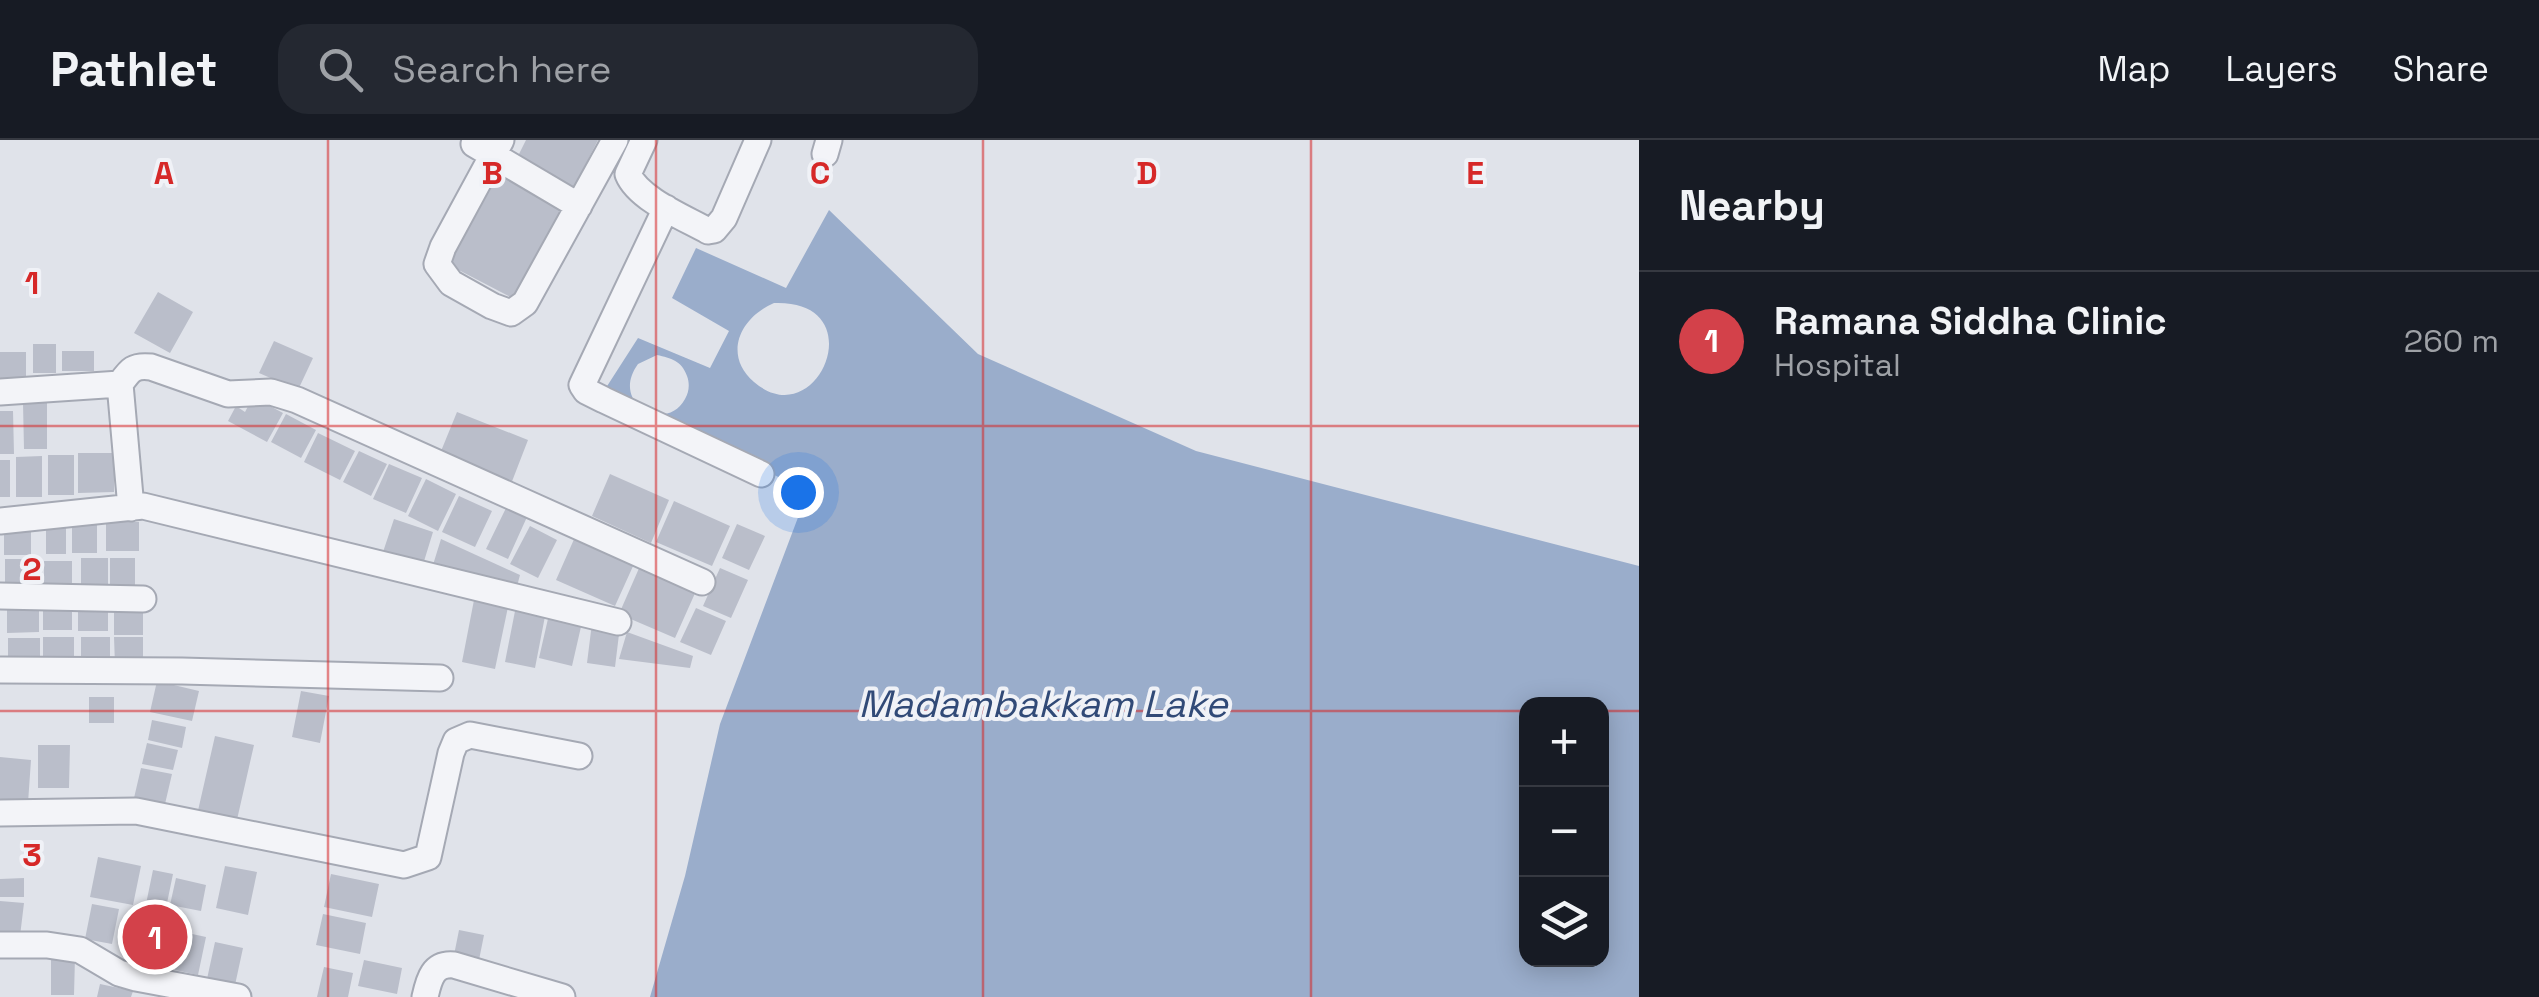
<!DOCTYPE html>
<html lang="en">
<head>
<meta charset="utf-8">
<style>
  body { margin:0; font-family:"Space Grotesk",sans-serif; background:#242831; color:#f1f3f6 }
  .controls { position:absolute; right:30px; bottom:30px; display:grid; overflow:hidden; border-radius:20px; box-shadow:0 5px 25px #0003 }
  .controls button { width:90px; height:90px; display:grid; place-items:center; padding:0; border:0; border-bottom:2px solid #363941; background:#171b24; color:#f1f3f6; font:50px sans-serif }
  .you { position:absolute; left:798px; top:352px; width:35px; height:35px; margin:-25px; border:8px solid #fff; border-radius:50%; background:#1a73e8; box-shadow:0 0 0 15px #1a73e833 }
  .badge { display:grid; place-items:center; width:65px; height:65px; border-radius:50%; background:#d3414a; color:#fff; font-size:32px; font-weight:700 }
  .pin { position:absolute; translate:-50% -50%; border:5px solid #fff; box-shadow:0 2px 10px #0006 }
  .list { margin:0; padding:0; list-style:none }
  h2 { display:flex; justify-content:space-between; align-items:center; height:130px; margin:0; padding:0 40px; font-size:42px }
  h2 small { font-size:32px; font-weight:400; color:#9ea1a6 }
  .list li { display:grid; grid-template-columns:65px 1fr auto; gap:30px; align-items:center; box-sizing:border-box; height:140px; padding:0 40px; border-top:2px solid #363941 }
  .list b { display:block; font-size:38px; white-space:nowrap }
  .list p { margin:0; font-size:32px; white-space:nowrap; color:#9ea1a6 }
  .list em { font-size:32px; font-style:normal; color:#9ea1a6 }
  .icon { flex:none; width:55px; height:55px; fill:none; stroke:currentColor; stroke-width:2; stroke-linecap:round; stroke-linejoin:round }
  .map { position:relative; flex:none; width:1639px; height:857px; overflow:hidden }
  header { display:flex; align-items:center; gap:60px; box-sizing:border-box; height:140px; padding:0 50px; background:#171b24; border-bottom:2px solid #363941 }
  header strong { font-size:48px }
  nav { display:flex; gap:55px; margin-inline-start:auto; font-size:35px }
  .search { width:700px; height:90px; background:#242831; display:flex; align-items:center; gap:25px; box-sizing:border-box; padding:0 35px; border-radius:30px; color:#9ea1a6; font-size:38px }
  main { display:flex }
  aside { flex:1; background:#171b24 }
  .map>svg:first-child { display:block }
</style>
</head>
<body>
<header>
<strong>Pathlet</strong>
<div class="search"><svg class="icon" aria-label="search" viewBox="0 0 24 24"><circle cx="10" cy="10" r="6"/><path d="M15 15l6 6"/></svg>Search here</div>
<nav><a>Map</a><a>Layers</a><a>Share</a></nav>
</header>
<main>
<div class="map">
<svg width="1639" height="857" viewBox="0 0 1639 857">
  <rect width="100%" height="100%" fill="#e0e3ea"/>
  <path fill="#9aadcb" fill-rule="evenodd" d="M829,70l149,144 218,97 443,115v431h-989l35,-121 35,-152 88,-233 -206,-97 36,-56 72,30 19,-37 -57,-33 24,-50 90,40zM774,163c101,-4 44,134 -20,79 -32,-28 -13,-65 20,-79zM657,215c14,3 25,6 30,21 3,8 2,16 -2,23 -19,35 -76,5 -47,-35zM1526,564h76v256h-76z"/>
  <path fill="#babeca" d="M526,0h72l-27,53 -57,-29z
    M497,34l67,35 -48,91 -67,-35z
    M158,152l35,20 -23,41 -36,-20z
    M274,201l39,17 -15,32 -39,-17z
    M33,204h23v29h-23z
    M62,211h32v20h-32z
    M0,212h26v27h-26z
    M253,257l30,16 -16,29 -39,-21 8,-15 9,6z
    M23,263h24v46h-23z
    M0,271h13l1,43h-14z
    M457,272l71,28 -17,44 -72,-28z
    M286,274l30,16 -15,28 -30,-16z
    M318,293l37,18 -15,29 -36,-18z
    M359,311l28,13 -16,32 -28,-14z
    M78,313h36v39l-36,1z
    M48,315h26v40h-26z
    M42,316v41h-26v-40z
    M0,320h10v37h-10z
    M389,324l33,14 -16,35 -33,-14z
    M610,334l59,26 -18,43 -59,-27z
    M426,339l30,15 -18,37 -30,-15z
    M459,356l33,15 -17,36 -33,-15z
    M674,361l56,25 -18,40 -56,-24z
    M506,368l21,9 -19,42 -22,-10z
    M394,379l39,13 -12,39 -40,-13z
    M106,382h33v29h-33z
    M72,383h25v30h-25z
    M737,384l28,12 -16,34 -27,-12z
    M46,386h20v28h-20z
    M530,386l27,14 -19,38 -28,-14z
    M4,387h27v28h-27z
    M575,397l59,27 -19,42 -59,-26z
    M441,399l79,36 -4,15 -84,-22z
    M81,418h27v26h-27z
    M110,418h25v30h-25z
    M5,419h28l1,27h-29z
    M44,421h28v23h-28z
    M640,426l56,25 -21,47 -56,-24z
    M720,428l28,12 -17,38 -28,-12z
    M474,460l34,7 -13,62 -33,-7z
    M114,466h29v29h-29z
    M516,466l30,5 -11,57 -30,-6z
    M78,467h30v24h-30z
    M7,468h32v24l-32,1z
    M43,468h29v22h-29z
    M696,468l30,13 -15,34 -31,-13z
    M550,470l33,8 -11,48 -33,-8z
    M592,483l28,3 -5,41 -28,-4z
    M627,492l66,24 -3,12 -71,-9z
    M43,497h31v28h-31z
    M81,497h29v26h-29z
    M114,497h29v28h-28z
    M8,498h32v27h-32z
    M157,541l42,10 -7,30 -42,-9z
    M301,551l28,5 -9,47 -28,-6z
    M89,557h25v26h-25z
    M152,580l34,7 -4,21 -34,-8z
    M215,596l39,9 -18,79 -39,-9z
    M147,603l31,7 -5,20 -31,-6z
    M38,605h32l-1,43h-31z
    M0,617l31,3 -3,43 -28,-1z
    M141,628l31,6 -7,30 -31,-6z
    M98,717l43,9 -8,39 -43,-8z
    M225,726l32,6 -9,43 -32,-7z
    M153,730l20,4 -7,34 -20,-4z
    M331,734l48,10 -7,33 -48,-10z
    M24,738v19h-24v-18z
    M176,738l30,7 -5,26 -31,-6z
    M0,761l24,2 -4,33 -20,-2z
    M92,764l27,5 -7,35 -27,-5z
    M323,774l43,9 -6,31 -44,-9z
    M149,778l31,6 -11,51 -31,-6z
    M459,790l25,5 -5,25 -25,-5z
    M183,792l23,5 -8,38 -23,-5z
    M215,802l28,6 -8,37 -28,-6z
    M51,817h24l-1,38h-23z
    M364,820l38,8 -5,26 -39,-8z
    M324,827l29,6 -5,24h-31z
    M100,844l33,7 -2,6h-34z"/>
  <g fill="none" stroke-linecap="round" stroke-linejoin="round">
    <defs>
      <path id="minor" d="M501,0l-58,107 -6,17 14,19 41,23 19,7 14,-10 90,-163
        M644,0l-16,34c10,25 57,44 80,57l6,-1 10,-12 34,-78
        M474,4l105,62
        M825,14l4,-14
        M666,68l-84,177 4,6 18,9 157,74
        M120,244l11,124
        M0,252l120,-8c10,-14 13,-19 31,-17l77,27 43,-2 26,8 405,182
        M0,381l143,-15 475,116
        M0,456l143,3
        M0,530l182,1 258,7
        M0,673l136,-2 268,54 24,-8 23,-104 5,-12 14,-6 109,21
        M0,805h47l33,5 39,23 17,5 102,19
        M425,857c4,-18 8,-34 29,-32l108,32"/>
    </defs>
    <use href="#minor" stroke="#a5a9b4" stroke-width="29"/>
    <use href="#minor" stroke="#f3f4f8" stroke-width="25"/>
  </g>
  <path fill="none" stroke="#d62828" stroke-width="2.5" stroke-opacity="0.55" d="M328,0v857M656,0v857M983,0v857M1311,0v857M0,286h1639M0,571h1526M1602,571h37"/>
  <g text-anchor="middle" dominant-baseline="central" stroke-width="8" stroke-linejoin="round" paint-order="stroke">
    <g font-size="38" font-style="italic" fill="#314a77" stroke="#f0f2f7">
      <text x="1043" y="564">Madambakkam Lake</text>
    </g>
  </g>
  <g font-size="32" text-anchor="middle" font-weight="bold" fill="#d62828" stroke="#f0f2f7" stroke-width="8" stroke-linejoin="round" paint-order="stroke">
    <text x="164" y="44">A</text>
    <text x="492" y="44">B</text>
    <text x="820" y="44">C</text>
    <text x="1147" y="44">D</text>
    <text x="1475" y="44">E</text>
    <text x="32" y="154">1</text>
    <text x="32" y="440">2</text>
    <text x="32" y="726">3</text>
  </g>
</svg>
<div class="controls">
<button>+</button>
<button>−</button>
<button><svg class="icon" aria-label="layers" viewBox="0 0 24 24"><path d="M12 4l9 5-9 5-9-5zM3 14l9 5 9-5"/></svg></button>
</div>
<div class="you"></div>
<div class="pin badge" style="left:155px;top:797px">1</div>
</div>
<aside>
<h2>Nearby<small></small></h2>
<ul class="list">
<li><span class="badge">1</span><div><b>Ramana Siddha Clinic</b><p>Hospital</p></div><em>260 m</em></li>
</ul>
</aside>
</main>
</body>
</html>
